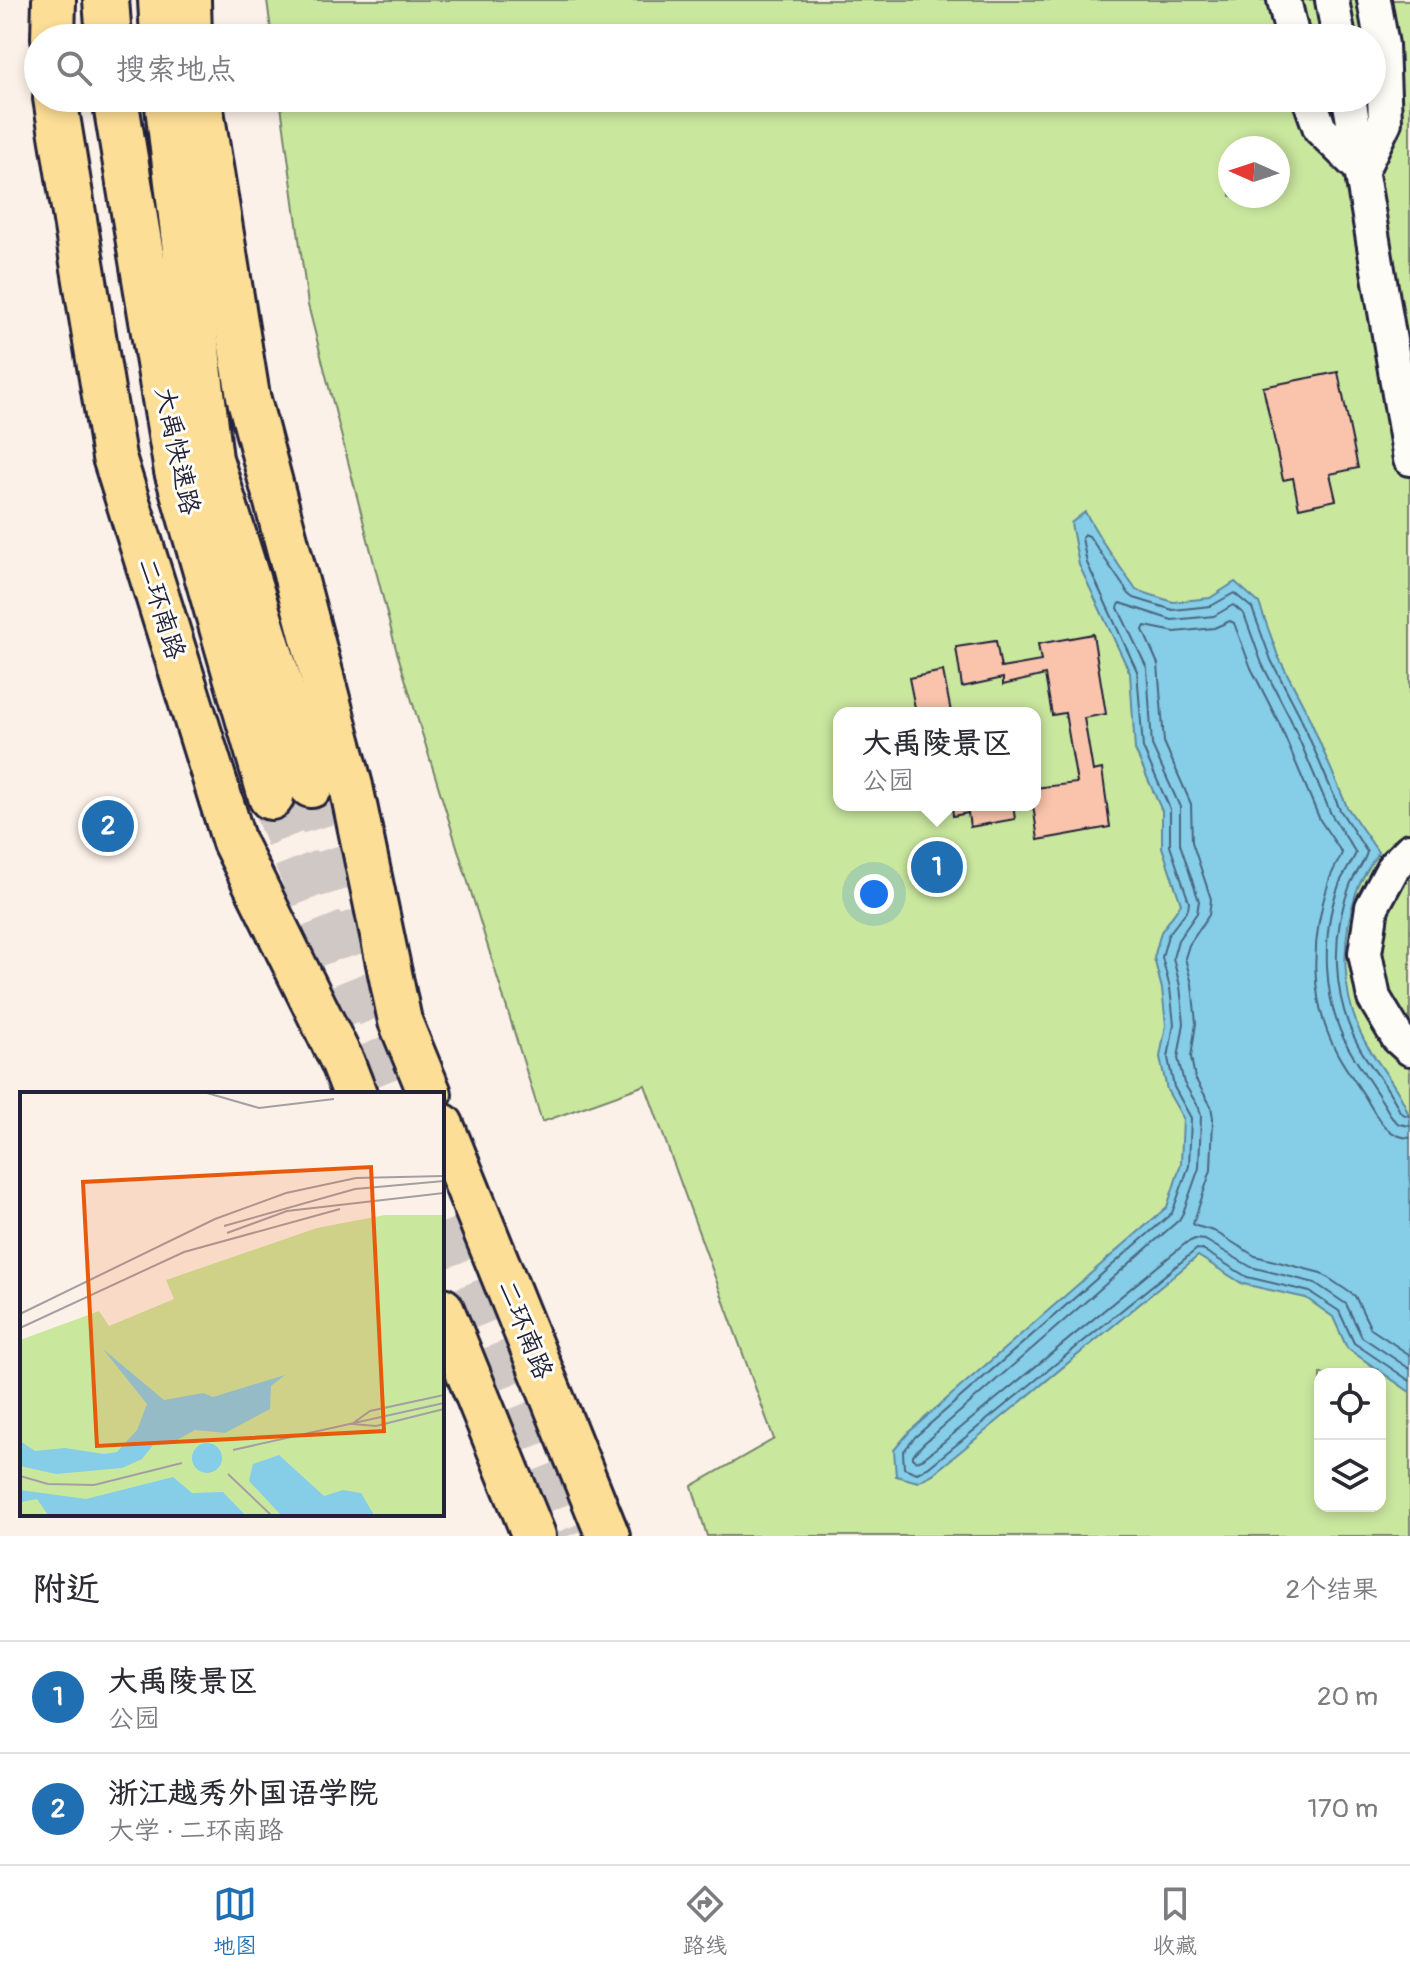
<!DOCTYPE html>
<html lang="zh">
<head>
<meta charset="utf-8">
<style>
  body { margin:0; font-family:Pangolin,"LXGW WenKai TC",sans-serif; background:#f2f2f3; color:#2b2b33 }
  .controls { position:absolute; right:24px; bottom:24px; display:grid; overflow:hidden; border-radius:16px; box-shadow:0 4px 12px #0003 }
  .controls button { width:72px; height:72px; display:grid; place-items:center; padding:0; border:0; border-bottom:2px solid #e1e1e2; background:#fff; color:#2b2b33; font:40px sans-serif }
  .compass { position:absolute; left:1218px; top:136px; width:72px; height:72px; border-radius:50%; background:#fff; box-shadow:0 4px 12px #0003; rotate:273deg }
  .you { position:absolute; left:874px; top:894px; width:28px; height:28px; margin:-20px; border:6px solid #fff; border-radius:50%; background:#1a73e8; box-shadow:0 0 0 12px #1a73e833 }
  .badge { display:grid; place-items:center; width:52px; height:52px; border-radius:50%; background:#1f6fb2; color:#fff; font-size:26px; font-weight:700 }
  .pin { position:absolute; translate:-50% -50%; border:4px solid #fff; box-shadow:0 2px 8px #0006 }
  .popup { position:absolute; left:833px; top:707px; width:208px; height:104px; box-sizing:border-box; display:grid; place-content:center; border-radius:16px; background:#fff; filter:drop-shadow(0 2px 6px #0005); font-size:26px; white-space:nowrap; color:#7c7c81 }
  .popup b { font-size:30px; color:#2b2b33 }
  .popup::after { content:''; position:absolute; left:50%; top:100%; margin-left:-16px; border:16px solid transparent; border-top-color:#fff }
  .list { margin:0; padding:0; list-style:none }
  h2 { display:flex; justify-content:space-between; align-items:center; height:104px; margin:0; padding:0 32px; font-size:34px }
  h2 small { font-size:26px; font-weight:400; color:#7c7c81 }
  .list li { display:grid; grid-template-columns:52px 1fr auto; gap:24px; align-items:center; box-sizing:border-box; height:112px; padding:0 32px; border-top:2px solid #e1e1e2 }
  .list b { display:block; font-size:30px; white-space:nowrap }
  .list p { margin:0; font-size:26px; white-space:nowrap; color:#7c7c81 }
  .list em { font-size:26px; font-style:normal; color:#7c7c81 }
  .icon { flex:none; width:44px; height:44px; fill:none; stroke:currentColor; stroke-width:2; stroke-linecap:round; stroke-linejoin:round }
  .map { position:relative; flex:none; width:1410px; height:1536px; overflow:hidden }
  .search { position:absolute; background:#fff; box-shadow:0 4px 12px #0003; left:24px; right:24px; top:24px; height:88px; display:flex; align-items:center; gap:20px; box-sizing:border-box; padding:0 28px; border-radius:44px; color:#7c7c81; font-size:30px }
  .sheet { height:328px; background:#fff }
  nav { display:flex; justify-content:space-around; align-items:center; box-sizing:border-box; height:112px; border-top:2px solid #e1e1e2; background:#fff; font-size:22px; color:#7c7c81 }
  nav a { display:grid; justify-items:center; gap:4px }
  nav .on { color:#1f6fb2 }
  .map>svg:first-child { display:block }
</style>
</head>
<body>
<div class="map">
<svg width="1410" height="1536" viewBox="0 0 1410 1536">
  <rect width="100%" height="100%" fill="#fcf1e8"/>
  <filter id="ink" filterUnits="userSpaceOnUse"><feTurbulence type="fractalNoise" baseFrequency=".0125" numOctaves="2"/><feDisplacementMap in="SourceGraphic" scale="16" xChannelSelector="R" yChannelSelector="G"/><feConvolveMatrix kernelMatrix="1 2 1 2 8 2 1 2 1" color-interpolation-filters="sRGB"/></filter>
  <g filter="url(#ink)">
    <path fill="#cae79e" stroke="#76846c" stroke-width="2" fill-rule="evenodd" d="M267,0h1143v1536h-703l-15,-50 82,-47 -129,-354 -103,37 -146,-473 -88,-344 -28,-207h1092v-60h-1100zM1230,148h48v48h-48zM839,713h196v92h-196zM1320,1374h60v132h-60z"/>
    <path fill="#86cde7" stroke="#5e89a2" stroke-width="2" d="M1085,512l17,29 34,49 37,12 37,-4 25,-16 24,21 19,53 28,54 41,97 31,45c-7,13 -16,25 -21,38 -16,48 -17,104 7,150 15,27 37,49 46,79v273l-63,-44 -14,-31 -27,-19 -63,-14 -45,-28 -265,218 -15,8 -22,-6 -2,-26 16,-19 257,-224 14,-43 2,-46 -16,-28 -7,-33 6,-32 -4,-36 -8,-31 7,-26 20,-28 -19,-57v-36l-27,-61 -5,-77 -51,-108 -8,-42z"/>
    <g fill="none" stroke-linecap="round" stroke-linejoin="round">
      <path stroke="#4a6680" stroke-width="2" d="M1410,1116l-5,-1 -5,-3c-10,-25 -31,-45 -43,-69 -25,-47 -26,-109 -7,-158 5,-12 14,-21 17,-33l-27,-42 -41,-96 -28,-54 -19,-52 -18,-15 -23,13 -38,4 -39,-12 -5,-4 -40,-58 -5,-2 -2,4 5,25 50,108 6,77 27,61v37l19,56 -1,7 -20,26 -6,22 8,31 4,36 -6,34 6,29 17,31 -2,48 -17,47 -257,224 -12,15 1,16 13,5 12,-6 268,-218 6,1 44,27 63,15 29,19 15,32 56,38
        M1410,1126l-11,-2 -7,-6c-13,-24 -29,-45 -43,-69 -27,-47 -29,-119 -8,-169 5,-9 11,-18 15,-27l-25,-39 -41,-96 -28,-54 -18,-50 -11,-9 -19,11 -42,4 -52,-17 -2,5 29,60 5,77 28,62v37l19,57 -2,12 -19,27 -5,18 7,28 4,37 -6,35 6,25 15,25 2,8 -2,52 -16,45 -4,7 -256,224 -10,11v4l4,2 7,-3 262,-215 9,-4 10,1 46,27 64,16 31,21 16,33 48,32
        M1410,1138c-26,-1 -34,-24 -46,-43 -9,-14 -19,-27 -27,-42 -29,-53 -26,-116 -8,-172 3,-10 9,-18 13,-28l-22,-33 -41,-97 -28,-55 -17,-45 -4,-2 -16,7 -39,4 -30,-6 -2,4 15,34 6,78 27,62 1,38 19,57 -2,16 -20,30 -4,13 7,26 4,39 -5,34 4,21 16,28 2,12 -2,52 -18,54 3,2 18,5 41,25 66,17 34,23 16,33 39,26"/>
    </g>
    <path fill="#f9c4ab" stroke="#22223b" stroke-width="2" d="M1338,372l20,96 -28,6 6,26 -37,8 -6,-30 -10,2 -20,-93z
      M1093,634l13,80 -22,4 9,53 9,-2 8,58 -72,13 -5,-35h2v-17l42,-5 -12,-70 -13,2 -7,-40 -42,10v-7l-41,9 -6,-40 40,-6 5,27 40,-7 -3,-17z
      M943,671l8,41 -35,1 -7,-35z
      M952,805h61l2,14 -45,8 -2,-14 -15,3z"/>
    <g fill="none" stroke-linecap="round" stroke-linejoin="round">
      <path stroke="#d0c8c5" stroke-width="44" stroke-dasharray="44 22" stroke-linecap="butt" d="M311,785l68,230 13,32
        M271,797l119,297
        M442,1223l126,313"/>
      <defs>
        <path id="minor" d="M1284,0l9,38
          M1332,0l7,38
          M1309,98l11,31 42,41 23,-48 -3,-77 -8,-45
          M1349,98l61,361
          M1410,850l-16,16 -22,41 -7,46 9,45 24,40 12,11"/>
        <path id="major" d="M189,0l1,38
          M53,38l1,-38
          M55,98l59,359 120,385 109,221 12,31
          M200,98l48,298 103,390 49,235 30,73
          M442,1125l166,411
          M442,1309l92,227"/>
        <path id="highway" d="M106,0l3,38
          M161,0l2,38
          M115,98l62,373 94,326
          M167,98l43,361 101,326"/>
      </defs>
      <use href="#minor" stroke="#22223b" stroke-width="38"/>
      <use href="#major" stroke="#22223b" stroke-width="48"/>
      <use href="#highway" stroke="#22223b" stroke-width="50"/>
      <use href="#minor" stroke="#fdfcf7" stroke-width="32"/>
      <use href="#major" stroke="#fdde96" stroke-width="42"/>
      <use href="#highway" stroke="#fdde96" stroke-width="44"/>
    </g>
  </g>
  <g text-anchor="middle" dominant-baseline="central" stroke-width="6" stroke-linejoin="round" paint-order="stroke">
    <g font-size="26" fill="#22223b" stroke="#fdfcf7">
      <text transform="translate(177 451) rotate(78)">大禹快速路</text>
      <text transform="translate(161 609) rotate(73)">二环南路</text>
      <text transform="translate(525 1330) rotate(68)">二环南路</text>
    </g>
  </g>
  <g transform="translate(20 1092)">
    <rect width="424" height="424" fill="#fcf1e8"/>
    <path d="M365,123h59v300h-424v-175l79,-29 10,15 65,-27 -8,-19 151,-52z" fill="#cae79e"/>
    <path d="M83,257l61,51 39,-7 10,4 72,-22 -14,11 -1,23 -45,24 -30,-3 -25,14 -17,1 -11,14 -20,9 -66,6 -36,-8v-25l15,10 30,-3 39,6 13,-2 20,-22 10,-26zM172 366a15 15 0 1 1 30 0a15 15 0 1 1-30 0ZM259,363l45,41 19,-6 18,3 13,22h-93l-32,-34 4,-17zM153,385l19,16 31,-1 22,23h-197l-11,-16 -16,3 -1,13v-25l66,9z" fill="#86cde7"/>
    <path fill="none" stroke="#a59ea3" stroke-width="2" d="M187,1l52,15 75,-9M204,134l131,-37 89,-8M207,141l60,-22 157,-18M0,222l195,-95 71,-26 70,-15 88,-2M0,236l164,-76 156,-43M424,303l-74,16 -18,13 24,2 68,-17M213,358l211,-47M208,382l43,41M0,384l28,8 46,1 88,-22"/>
    <path fill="#e8590c" fill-opacity="0.15" stroke="#e8590c" stroke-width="4" d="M351,75l13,264 -287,15 -14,-264z"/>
    <rect width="424" height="424" fill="none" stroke="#22223b" stroke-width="4"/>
  </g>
</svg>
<div class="controls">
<button><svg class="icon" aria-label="locate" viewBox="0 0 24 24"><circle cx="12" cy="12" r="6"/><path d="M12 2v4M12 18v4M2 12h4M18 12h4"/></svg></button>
<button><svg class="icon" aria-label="layers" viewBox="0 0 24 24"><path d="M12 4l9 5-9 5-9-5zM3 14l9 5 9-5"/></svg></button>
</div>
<svg class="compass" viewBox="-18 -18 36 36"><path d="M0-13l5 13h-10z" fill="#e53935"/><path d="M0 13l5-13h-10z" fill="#7c7c81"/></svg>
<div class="you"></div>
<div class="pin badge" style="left:937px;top:867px">1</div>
<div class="popup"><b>大禹陵景区</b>公园</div>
<div class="pin badge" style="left:108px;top:826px">2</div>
<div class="search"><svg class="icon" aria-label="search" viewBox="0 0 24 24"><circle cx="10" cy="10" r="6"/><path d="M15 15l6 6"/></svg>搜索地点</div>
</div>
<section class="sheet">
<h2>附近<small>2个结果</small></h2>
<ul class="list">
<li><span class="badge">1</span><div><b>大禹陵景区</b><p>公园</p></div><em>20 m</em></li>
<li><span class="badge">2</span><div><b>浙江越秀外国语学院</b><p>大学 · 二环南路</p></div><em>170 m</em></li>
</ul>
</section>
<nav>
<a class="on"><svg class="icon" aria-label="map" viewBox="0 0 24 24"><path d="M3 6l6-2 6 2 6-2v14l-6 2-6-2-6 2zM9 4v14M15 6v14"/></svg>地图</a>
<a><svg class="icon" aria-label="directions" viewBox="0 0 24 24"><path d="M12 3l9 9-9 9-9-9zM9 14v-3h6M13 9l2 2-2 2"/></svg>路线</a>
<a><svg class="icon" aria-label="saved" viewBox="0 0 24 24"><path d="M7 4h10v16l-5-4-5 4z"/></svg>收藏</a>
</nav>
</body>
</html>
